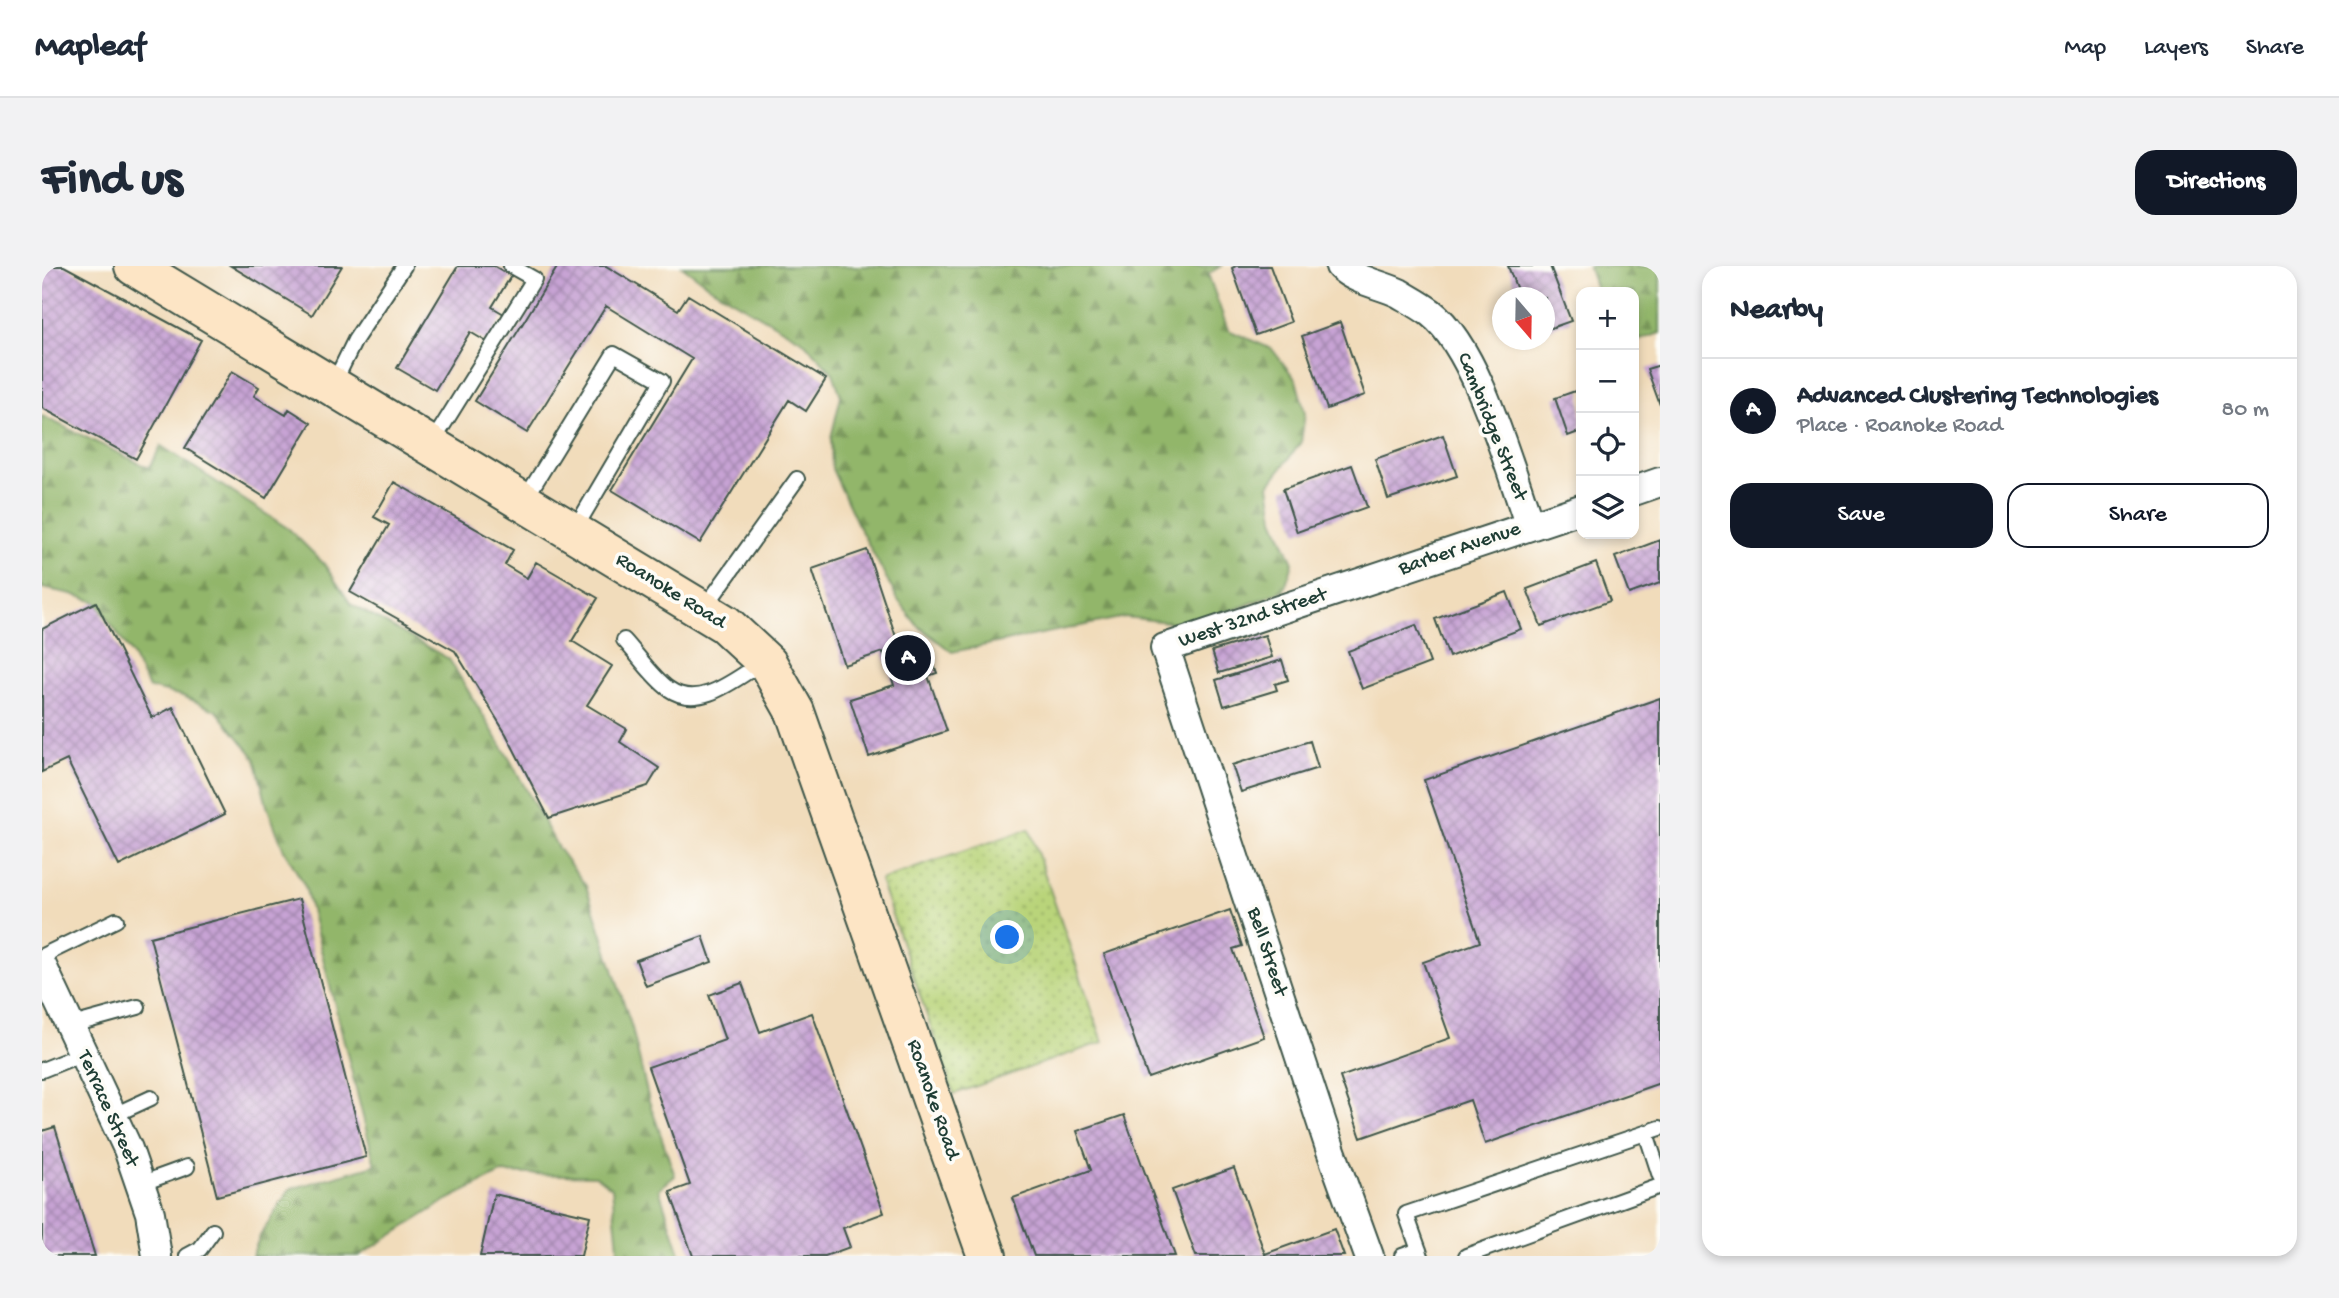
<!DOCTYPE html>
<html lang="en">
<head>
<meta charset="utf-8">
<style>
  body { margin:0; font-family:"Gochi Hand",sans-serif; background:#f2f2f3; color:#1f2937 }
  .controls { position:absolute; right:21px; top:21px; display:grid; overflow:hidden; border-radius:14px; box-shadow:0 4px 10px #0003 }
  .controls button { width:63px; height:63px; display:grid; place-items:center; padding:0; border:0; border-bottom:2px solid #e0e1e3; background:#fff; color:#1f2937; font:35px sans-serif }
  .compass { position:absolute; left:1450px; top:21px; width:63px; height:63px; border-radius:50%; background:#fff; box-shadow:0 4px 10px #0003; rotate:160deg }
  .you { position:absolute; left:966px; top:672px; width:24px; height:24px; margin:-18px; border:5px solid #fff; border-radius:50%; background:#1a73e8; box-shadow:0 0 0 10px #1a73e833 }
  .badge { display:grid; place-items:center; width:46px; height:46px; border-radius:50%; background:#111827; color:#fff; font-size:23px; font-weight:700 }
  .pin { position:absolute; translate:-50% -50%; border:4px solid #fff; box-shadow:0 2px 7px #0006 }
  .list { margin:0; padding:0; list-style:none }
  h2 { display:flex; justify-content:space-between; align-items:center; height:91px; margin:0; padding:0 28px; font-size:30px }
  h2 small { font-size:23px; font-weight:400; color:#747a83 }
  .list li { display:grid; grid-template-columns:46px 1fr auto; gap:21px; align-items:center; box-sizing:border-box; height:105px; padding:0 28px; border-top:2px solid #e0e1e3 }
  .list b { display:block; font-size:26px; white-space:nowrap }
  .list p { margin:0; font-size:23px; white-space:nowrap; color:#747a83 }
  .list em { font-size:23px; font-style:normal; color:#747a83 }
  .actions { display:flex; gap:14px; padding:21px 28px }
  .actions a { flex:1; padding:16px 0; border:2px solid #111827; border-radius:21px; text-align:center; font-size:24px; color:#111827 }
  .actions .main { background:#111827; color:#fff }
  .icon { flex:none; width:38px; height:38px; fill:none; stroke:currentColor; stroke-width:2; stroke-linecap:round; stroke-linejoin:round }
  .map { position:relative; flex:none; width:1618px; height:990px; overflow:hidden; border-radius:21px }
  header { display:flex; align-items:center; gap:42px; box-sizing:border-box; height:98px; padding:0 35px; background:#fff; border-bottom:2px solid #e0e1e3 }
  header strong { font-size:33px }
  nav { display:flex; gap:38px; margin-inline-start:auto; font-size:24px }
  .intro { display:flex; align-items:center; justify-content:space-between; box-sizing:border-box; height:168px; padding:0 42px }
  h1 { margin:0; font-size:49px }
  .button { padding:18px 32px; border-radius:21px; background:#111827; color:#fff; font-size:24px; font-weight:700 }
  main { display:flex; gap:42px; padding:0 42px }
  aside { flex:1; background:#fff; border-radius:21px; box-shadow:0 4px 10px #0003 }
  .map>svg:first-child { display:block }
</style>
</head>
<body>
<header>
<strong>Mapleaf</strong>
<nav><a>Map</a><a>Layers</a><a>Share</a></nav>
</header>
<div class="intro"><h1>Find us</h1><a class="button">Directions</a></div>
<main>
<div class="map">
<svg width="1618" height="990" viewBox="0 0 1618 990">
  <defs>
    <pattern id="grass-dots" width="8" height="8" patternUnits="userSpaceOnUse" patternTransform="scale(1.75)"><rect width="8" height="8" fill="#b9d47a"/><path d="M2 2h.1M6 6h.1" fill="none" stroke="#96ad65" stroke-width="1.8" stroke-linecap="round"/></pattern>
    <pattern id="forest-firs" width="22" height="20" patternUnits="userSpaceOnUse" patternTransform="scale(1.75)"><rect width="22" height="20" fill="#92b66a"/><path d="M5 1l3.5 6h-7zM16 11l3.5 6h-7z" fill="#779558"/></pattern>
    <pattern id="building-cross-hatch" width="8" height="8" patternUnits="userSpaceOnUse" patternTransform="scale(1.75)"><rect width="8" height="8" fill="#c7a3d4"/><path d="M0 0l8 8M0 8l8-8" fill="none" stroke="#a186ad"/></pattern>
  </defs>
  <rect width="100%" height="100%" fill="#fdfcf7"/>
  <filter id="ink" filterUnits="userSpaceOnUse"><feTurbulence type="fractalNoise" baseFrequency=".0143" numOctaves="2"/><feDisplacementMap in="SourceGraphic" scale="14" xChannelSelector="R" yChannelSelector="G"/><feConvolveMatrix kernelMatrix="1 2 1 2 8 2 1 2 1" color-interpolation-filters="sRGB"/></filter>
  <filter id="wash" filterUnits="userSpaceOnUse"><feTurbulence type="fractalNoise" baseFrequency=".00686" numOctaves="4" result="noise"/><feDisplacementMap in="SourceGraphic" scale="28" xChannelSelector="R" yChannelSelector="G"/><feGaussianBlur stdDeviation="1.57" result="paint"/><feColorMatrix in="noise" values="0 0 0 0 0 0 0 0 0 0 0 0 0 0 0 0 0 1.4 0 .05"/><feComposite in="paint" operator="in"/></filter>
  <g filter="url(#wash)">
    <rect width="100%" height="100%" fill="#f1dcbb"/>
    <path fill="url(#grass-dots)" stroke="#6c8857" stroke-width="2" d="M987,563l74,213 -149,52 -74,-214z"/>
    <path fill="url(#forest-firs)" stroke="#587a4f" stroke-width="2" d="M640,0h539l-13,8 20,56 44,19 24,31 9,33 -4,29 -32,43 5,34 19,44 -9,27 -45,18 -54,16 -60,-7 -173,35 -35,-27 -19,-25 -40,-75 -26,-56 -1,-31 10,-42 -8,-23 -30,-32 -91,-53z
      M1546,0h72v67l-26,9v-50h-37z
      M0,150l107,52 12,-22 128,83 35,35 27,40 98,55 61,101 48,88 28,38 46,142 17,73 26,75 -16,13 22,67h-65l2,-9 -6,-59 -16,-12 -95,-3 -54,27 -88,56h-107l8,-20 30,-47 85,-24 -70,-279 -22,-38 -16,-42 -12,-48 -38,-47 -34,-15 -34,-8 -19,-36 -34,-50 -24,-8 -30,-6z"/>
    <g id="blocks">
      <path fill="url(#building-cross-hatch)" d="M0,0h22l137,74 -65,119 -94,-51z
        M189,0h111l-30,49z
        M416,0h36l17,10 -19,31 12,7 -17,28 -17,-10 -35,58 -38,-22z
        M516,0h48l72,44 10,-15 138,84 -20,32 -17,-11 -89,143 -88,-53 80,-131 -86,-53 -79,127 -52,-32z
        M1194,0h34l21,56 -35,13 -24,-67z
        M1466,0h42l21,55 -26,9v-32h-25z
        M1298,56l25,73 -38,14 -25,-73z
        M1618,99v40l-13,-36z
        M190,105l27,16 -5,9 32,19 3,-6 22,14 -45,75 -81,-50z
        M1539,123v42l-13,5 -13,-38z
        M1401,169l14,41 -69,23 -13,-40z
        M1310,199l15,42 -70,25 -14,-43z
        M352,216l119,68 -8,15 22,13 9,-16 62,36 -26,43 40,25 -25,39 40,24 -7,13 39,26 -11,18 -99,32 -43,-84 -51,-83 -105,-59 39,-67 -15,-8z
        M1618,274v43l-31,11 -14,-37z
        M825,284l31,93 25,-8 14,38 -9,3 19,55 -78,26 -19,-58 44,-14 -11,-33 -39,13 -32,-96z
        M1554,297l14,38 -69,25 -14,-37z
        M1465,326l14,37 -72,28 -14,-38z
        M54,336l56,116 21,-11 52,107 -106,52 -52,-106 -25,12v-143z
        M1374,359l14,38 -68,26 -14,-38z
        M1223,369l7,22 -53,16 -7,-22z
        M1240,394l6,20 -13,4 2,6 -53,16 -8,-26z
        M1618,432v385l-175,61 -15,-44 -109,38 -21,-61 110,-39 -27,-76 57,-20 -56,-162z
        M1268,475l8,27 -77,24 -9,-27z
        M257,633l67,258 -149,39 -67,-259z
        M1188,644l12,36 -9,3 31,88 -116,41 -44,-124z
        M661,670l9,26 -66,24 -10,-26z
        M700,717l18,49 52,-19 72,200 -41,15 7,19 -25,9h-132l-23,-64 20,-7 -42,-118 77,-27 -16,-45z
        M1082,849l51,141h-141l-21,-58 78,-28 -14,-39z
        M13,861l40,129h-53v-125z
        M1192,902l31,86 69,-25 10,27h-148l-24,-66z
        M452,928l96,22 -9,40h-101z"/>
    </g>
  </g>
  <g filter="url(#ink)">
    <use href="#blocks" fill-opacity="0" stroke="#3e5548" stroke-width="2"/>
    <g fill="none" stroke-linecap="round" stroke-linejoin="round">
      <defs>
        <path id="lane" d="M291,119l22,-45 49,-74
          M390,177l102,-164 -23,-13
          M482,235l90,-147 48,27 -89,151
          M661,344l94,-131
          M582,374c13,14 29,38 45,49 31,22 67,-11 94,-27
          M0,690l74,-36
          M27,760l69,-19
          M0,804l40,-16
          M70,850l39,-18
          M1604,867l14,43
          M98,918l47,-17
          M145,990l13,-7 13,-18
          M1360,990l17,-6
          M1379,990l-15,-42 254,-86
          M1424,990l194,-70"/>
        <path id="street" d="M1298,0c16,15 40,18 59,27 10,6 23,13 32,20 47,37 78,155 99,213
          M1592,225l26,-9
          M0,700l86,183 22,64 7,43
          M1327,990l-39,-108 -165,-500 416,-139"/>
        <path id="secondary" d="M92,0l591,358 43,40 27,48 192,544"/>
      </defs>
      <use href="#lane" stroke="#3e5548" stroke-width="18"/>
      <use href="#street" stroke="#3e5548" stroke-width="32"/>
      <use href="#secondary" stroke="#3e5548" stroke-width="42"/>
      <use href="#lane" stroke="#fff" stroke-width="14"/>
      <use href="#street" stroke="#fff" stroke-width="28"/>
      <use href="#secondary" stroke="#fde5c5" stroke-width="38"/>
    </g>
  </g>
  <g text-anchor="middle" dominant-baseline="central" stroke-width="7" stroke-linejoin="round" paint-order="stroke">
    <g font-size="21" fill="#1f3d34" stroke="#fdfcf7">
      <text transform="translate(1449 161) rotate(68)">Cambridge Street</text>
      <text transform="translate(1418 284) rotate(-19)">Barber Avenue</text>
      <text transform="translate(628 326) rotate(32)">Roanoke Road</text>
      <text transform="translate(1211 353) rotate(-18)">West 32nd Street</text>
      <text transform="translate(1224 686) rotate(72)">Bell Street</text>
      <text transform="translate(890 834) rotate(71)">Roanoke Road</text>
      <text transform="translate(65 843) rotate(66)">Terrace Street</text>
    </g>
  </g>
</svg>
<div class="controls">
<button>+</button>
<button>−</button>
<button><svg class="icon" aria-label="locate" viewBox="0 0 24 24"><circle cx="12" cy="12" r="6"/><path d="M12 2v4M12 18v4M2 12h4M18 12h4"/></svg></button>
<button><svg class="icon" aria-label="layers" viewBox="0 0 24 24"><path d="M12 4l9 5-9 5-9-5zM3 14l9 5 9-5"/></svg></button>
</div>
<svg class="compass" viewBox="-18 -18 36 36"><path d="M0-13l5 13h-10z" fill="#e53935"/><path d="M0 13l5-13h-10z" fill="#747a83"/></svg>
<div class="you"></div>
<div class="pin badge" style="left:866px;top:392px">A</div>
</div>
<aside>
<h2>Nearby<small></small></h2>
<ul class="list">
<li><span class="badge">A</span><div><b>Advanced Clustering Technologies</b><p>Place · Roanoke Road</p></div><em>80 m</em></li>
</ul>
<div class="actions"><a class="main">Save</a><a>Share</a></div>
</aside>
</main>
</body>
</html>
